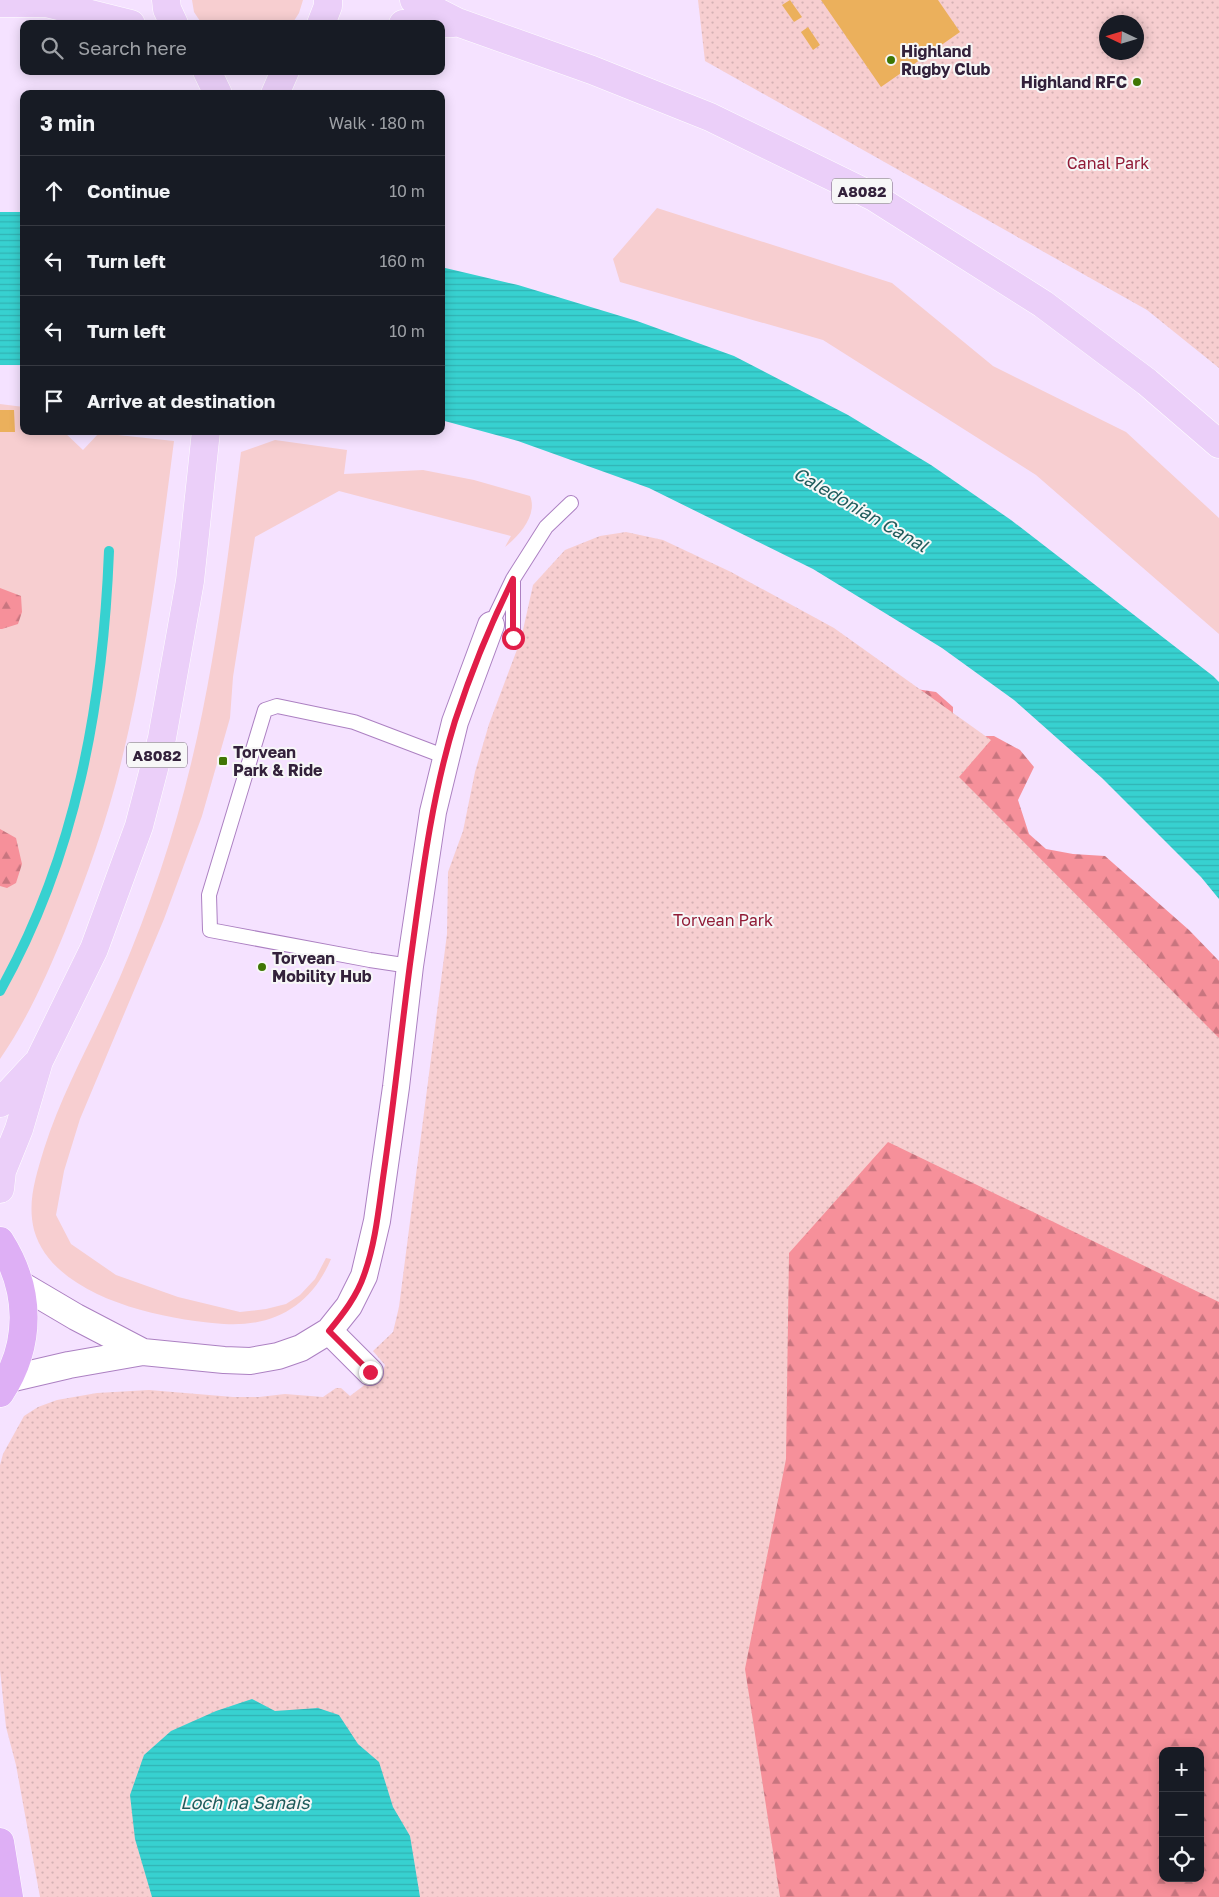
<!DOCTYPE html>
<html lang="en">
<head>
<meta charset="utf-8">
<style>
  body { margin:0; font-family:"Golos Text",sans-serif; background:#20242c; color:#f1f3f6 }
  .controls { position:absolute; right:15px; bottom:15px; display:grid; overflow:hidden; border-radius:10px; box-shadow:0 2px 12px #0003 }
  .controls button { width:45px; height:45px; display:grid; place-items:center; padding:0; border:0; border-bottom:1px solid #363941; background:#171b24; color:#f1f3f6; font:25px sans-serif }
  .compass { position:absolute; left:1099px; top:15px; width:45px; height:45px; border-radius:50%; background:#171b24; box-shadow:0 2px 12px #0003; rotate:274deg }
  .stop { position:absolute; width:15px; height:15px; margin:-11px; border:4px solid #e11d48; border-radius:50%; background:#fff }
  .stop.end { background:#e11d48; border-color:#fff; box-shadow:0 1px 5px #0008 }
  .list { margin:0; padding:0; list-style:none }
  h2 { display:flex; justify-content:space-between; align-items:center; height:65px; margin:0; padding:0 20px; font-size:21px }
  h2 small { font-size:16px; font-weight:400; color:#9ea1a6 }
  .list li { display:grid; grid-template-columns:32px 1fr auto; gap:15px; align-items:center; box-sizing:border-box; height:70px; padding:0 20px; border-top:1px solid #363941 }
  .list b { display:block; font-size:19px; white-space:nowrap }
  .list em { font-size:16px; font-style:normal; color:#9ea1a6 }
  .icon { flex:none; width:28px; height:28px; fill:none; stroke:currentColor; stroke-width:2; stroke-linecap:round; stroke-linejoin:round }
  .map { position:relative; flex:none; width:1219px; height:1897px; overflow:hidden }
  .search { position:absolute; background:#171b24; box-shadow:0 2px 12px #0003; left:20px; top:20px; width:425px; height:55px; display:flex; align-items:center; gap:12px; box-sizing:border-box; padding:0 18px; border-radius:10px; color:#9ea1a6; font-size:19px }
  .panel { position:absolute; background:#171b24; box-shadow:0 2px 12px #0003; left:20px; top:90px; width:425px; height:345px; border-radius:10px }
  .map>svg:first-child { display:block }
</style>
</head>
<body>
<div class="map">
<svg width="1219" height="1897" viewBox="0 0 1219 1897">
  <defs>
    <pattern id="forest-firs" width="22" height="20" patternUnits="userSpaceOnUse" patternTransform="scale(1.25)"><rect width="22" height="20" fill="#f6909a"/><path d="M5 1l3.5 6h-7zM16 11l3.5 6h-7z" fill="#c8757f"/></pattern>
    <pattern id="park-dots" width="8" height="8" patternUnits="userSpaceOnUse" patternTransform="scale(1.25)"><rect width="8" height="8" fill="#f7ced0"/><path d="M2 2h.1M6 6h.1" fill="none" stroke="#d4b1b4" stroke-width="1.8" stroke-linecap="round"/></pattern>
    <pattern id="water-rules" width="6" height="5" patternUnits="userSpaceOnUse" patternTransform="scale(1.25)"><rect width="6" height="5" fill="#37d1d0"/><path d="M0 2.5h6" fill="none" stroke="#31b3b4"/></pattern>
  </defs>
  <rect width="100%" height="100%" fill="#f5e2ff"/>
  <path fill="#f7ced0" d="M192,0h111l-4,13 -7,11h-90l-8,-12z
    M657,208l235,75 101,83 133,66 93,86v116l-183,-159 -213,-135 -203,-58 -7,-23z
    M0,404l24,3v24h39l20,19 16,-17 75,8c-14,108 -27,216 -53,322 -14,57 -34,113 -56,168 -18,44 -38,89 -65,128z
    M275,440l72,10 -3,24 79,-4 51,10 56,16c8,19 -11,40 -25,51l6,-11 -172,-45 -84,46 -22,140 -3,41 -28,98 -38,103 -84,200 -16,52 -8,44 15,29 45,31 62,22 62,15 26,-3 20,-5 14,-9 15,-16 11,-21 5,1c-20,47 -57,68 -107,65 -60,-4 -171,-26 -190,-94 -7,-28 2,-54 10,-81 19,-60 51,-114 76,-172 36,-84 64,-173 82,-263 18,-87 28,-175 39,-262z"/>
  <path fill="url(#forest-firs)" fill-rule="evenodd" d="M0,588l21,8 1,16 -4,12 -16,5h-2z
    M780,679l116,7 40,6 17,15v29h41l26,14 14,17 -16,33 11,34 17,15 27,5 32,2 84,74 30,31v192z
    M0,829l16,9 6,26 -6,19 -9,5 -7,-2z
    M892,1118l327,146v633h-468l-44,-200 52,-415zM1163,1751h37v127h-37z"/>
  <path fill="url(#park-dots)" fill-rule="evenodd" d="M698,0h521v368l-72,-58 -442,-249zM1106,22h30v30h-30z
    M626,532l37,8 68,32 103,56 157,112 -32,37 260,261v264l-331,-160 -99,111 -3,206 -41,210 35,228h-740l-24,-132 -10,-38 -6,-57v-205l3,-11 21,-38 14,-9 19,-7 40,-7 52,-3 84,7h26l26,-3 38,3 13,-9h5l9,8 33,-25 2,-6 -12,-14 20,-19 6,-25 48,-373 1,-62 15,-41 12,-59 14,-48 32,-85 12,-54 32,-35 35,-14z"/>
  <path fill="url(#water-rules)" d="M0,212h24v153h-24z
    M441,267l77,18 119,36 97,35 114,59 83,50 80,55 202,156 6,6v217l-18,-22 -99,-99 -88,-78 -72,-52 -129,-79 -164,-81 -131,-47 -77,-21z
    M252,1699l23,12 43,-3 21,7 19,29 21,18 14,45 17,29 10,61h-268l-17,-58 -5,-44 14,-40 27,-24 45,-20z"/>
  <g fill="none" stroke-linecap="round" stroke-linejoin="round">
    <path stroke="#37d1d0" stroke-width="10" d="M0,991c76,-135 103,-286 109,-440"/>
  </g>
  <path fill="#ebb05c" d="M790,0l12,17 -8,5 -12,-17z
    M821,0h117l22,32 -79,55z
    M808,27l12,18 -7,5 -12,-18z
    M0,410h14l1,22h-15z"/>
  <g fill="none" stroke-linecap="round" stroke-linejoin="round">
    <defs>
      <path id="lane" d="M513,582v56
        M491,625l22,-46 33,-52 25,-24
        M410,966l-40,-6 -160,-30 -1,-35 56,-185 12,-4 77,16 92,35"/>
      <path id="street" d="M20,1284l56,33 67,35
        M329,1331l41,41
        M9,1379l60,-14 74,-13 81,8 26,1 28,-5 23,-8 28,-17 20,-25 15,-30 13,-55 19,-134 14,-121 23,-154 22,-90 36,-97"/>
      <path id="primary" d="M166,0l1,9 7,15
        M414,0l43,22 135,48 118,47 164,80 169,107 104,78 72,62
        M0,3h46l85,21
        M321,24l7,-18v-6
        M403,24l50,-1
        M207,71l11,23
        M275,94l10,-23
        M0,1103l35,-38
        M0,1189l2,-18 17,-42 20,-68 55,-112 45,-123 23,-88 28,-157 16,-150"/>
      <path id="highway" d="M0,1241c31,49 32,103 0,152
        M0,1842l9,55"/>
    </defs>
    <use href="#lane" stroke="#ac80c2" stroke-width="16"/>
    <use href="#street" stroke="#ac80c2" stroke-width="28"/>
    <use href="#primary" stroke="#fff" stroke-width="29"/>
    <use href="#highway" stroke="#fff" stroke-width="29"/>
    <use href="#lane" stroke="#fff" stroke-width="14"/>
    <use href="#street" stroke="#fff" stroke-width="26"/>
    <use href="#primary" stroke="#ebcff9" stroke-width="28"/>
    <use href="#highway" stroke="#deaff5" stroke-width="28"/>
  </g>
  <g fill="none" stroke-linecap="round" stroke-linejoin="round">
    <path stroke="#e11d48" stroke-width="6" d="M370,1372l-41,-41c14,-17 28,-35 35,-56 12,-33 15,-70 20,-104 10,-69 17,-138 26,-207 11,-80 21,-166 45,-243 16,-49 35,-96 58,-142v59"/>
  </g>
  <g fill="#3f7604" stroke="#f7f7f7" stroke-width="2">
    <circle cx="891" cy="60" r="5"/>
    <circle cx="1137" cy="82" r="5"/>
    <rect x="218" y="756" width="10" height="10" rx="2.5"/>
    <circle cx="262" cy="967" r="5"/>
  </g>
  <g text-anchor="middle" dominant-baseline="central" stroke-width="4" stroke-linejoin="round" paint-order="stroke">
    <g fill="#f7f7f7" stroke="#6e6173" stroke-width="1">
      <rect x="832" y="178.5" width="60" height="25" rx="4"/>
      <rect x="127" y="742.5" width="60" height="25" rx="4"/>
    </g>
    <g font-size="15" font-weight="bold" fill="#33213b">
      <text x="862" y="191">A8082</text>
      <text x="157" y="755">A8082</text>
    </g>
    <g font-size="16" font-weight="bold" fill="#33213b" stroke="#f7f7f7" text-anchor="start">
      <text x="901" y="51">Highland<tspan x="901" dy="18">Rugby Club</tspan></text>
      <text x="1127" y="82" text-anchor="end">Highland RFC</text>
      <text x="233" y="752">Torvean<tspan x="233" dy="18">Park &amp; Ride</tspan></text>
      <text x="272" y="958">Torvean<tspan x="272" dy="18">Mobility Hub</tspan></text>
    </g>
    <g font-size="16" fill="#911b36" stroke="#f7f7f7">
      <text x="1108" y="163">Canal Park</text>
      <text x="723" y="920">Torvean Park</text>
    </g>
    <g font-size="18" font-style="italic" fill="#1f5b5b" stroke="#f7f7f7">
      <text transform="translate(861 509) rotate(30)">Caledonian Canal</text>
      <text x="245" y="1802">Loch na Sanais</text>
    </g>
  </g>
</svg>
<div class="controls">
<button>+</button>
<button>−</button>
<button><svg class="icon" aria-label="locate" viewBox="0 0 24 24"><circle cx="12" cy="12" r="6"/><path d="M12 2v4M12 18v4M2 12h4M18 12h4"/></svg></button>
</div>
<svg class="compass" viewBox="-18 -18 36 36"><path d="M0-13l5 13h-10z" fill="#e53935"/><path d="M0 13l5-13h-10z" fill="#9ea1a6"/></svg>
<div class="stop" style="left:513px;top:638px"></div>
<div class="stop end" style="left:370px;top:1372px"></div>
<div class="search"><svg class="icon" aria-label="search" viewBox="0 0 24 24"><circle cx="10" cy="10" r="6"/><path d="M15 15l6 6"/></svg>Search here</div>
<section class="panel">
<h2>3 min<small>Walk · 180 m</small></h2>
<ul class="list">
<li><svg class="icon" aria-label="ahead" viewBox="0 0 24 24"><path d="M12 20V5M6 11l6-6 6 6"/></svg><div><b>Continue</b></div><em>10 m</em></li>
<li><svg class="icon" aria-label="left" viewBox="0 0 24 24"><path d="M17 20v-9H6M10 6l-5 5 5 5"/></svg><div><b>Turn left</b></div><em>160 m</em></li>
<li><svg class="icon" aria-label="left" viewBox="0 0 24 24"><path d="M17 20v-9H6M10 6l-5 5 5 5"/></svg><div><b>Turn left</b></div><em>10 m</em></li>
<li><svg class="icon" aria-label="arrive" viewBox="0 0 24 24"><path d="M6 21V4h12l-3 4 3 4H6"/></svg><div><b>Arrive at destination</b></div></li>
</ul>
</section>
</div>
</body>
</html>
